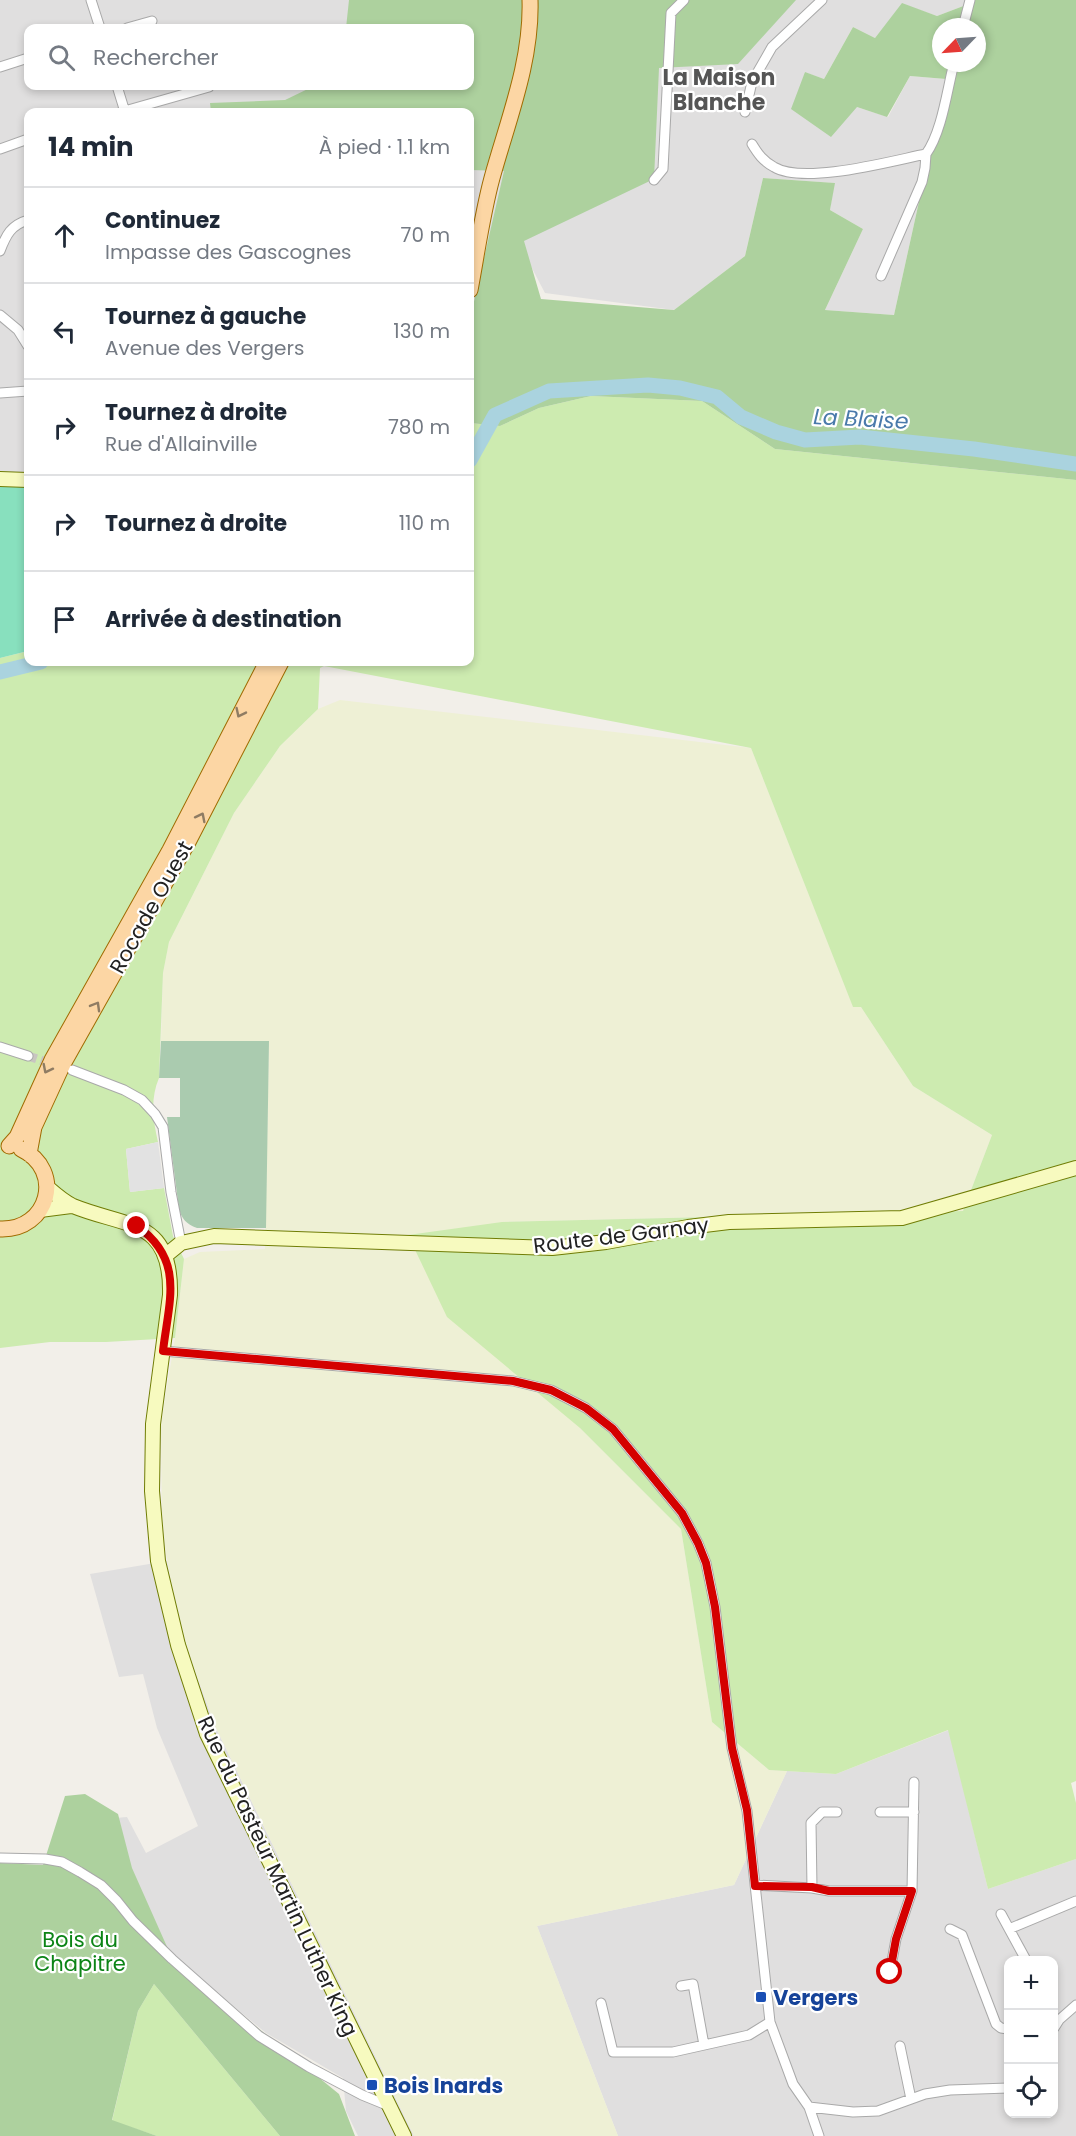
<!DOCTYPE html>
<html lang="fr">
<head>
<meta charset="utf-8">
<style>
  body { margin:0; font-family:Poppins,sans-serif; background:#f6f6f7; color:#1f2937 }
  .controls { position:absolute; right:18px; bottom:18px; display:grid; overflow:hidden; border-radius:12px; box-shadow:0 3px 9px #0003 }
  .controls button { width:54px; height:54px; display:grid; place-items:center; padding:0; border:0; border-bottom:2px solid #e0e1e3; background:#fff; color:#1f2937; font:30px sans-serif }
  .compass { position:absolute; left:932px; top:18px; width:54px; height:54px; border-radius:50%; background:#fff; box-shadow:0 3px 9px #0003; rotate:245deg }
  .stop { position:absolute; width:18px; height:18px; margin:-14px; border:4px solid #d40000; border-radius:50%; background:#fff }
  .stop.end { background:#d40000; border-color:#fff; box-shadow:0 2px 6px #0008 }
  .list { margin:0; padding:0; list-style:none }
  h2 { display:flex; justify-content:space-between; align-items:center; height:78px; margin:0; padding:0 24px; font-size:26px }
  h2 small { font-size:20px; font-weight:400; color:#747a83 }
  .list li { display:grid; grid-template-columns:39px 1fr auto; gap:18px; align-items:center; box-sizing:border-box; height:96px; padding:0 24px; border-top:2px solid #e0e1e3 }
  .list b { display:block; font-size:22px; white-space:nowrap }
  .list p { margin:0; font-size:20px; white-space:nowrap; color:#747a83 }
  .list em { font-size:20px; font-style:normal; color:#747a83 }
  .icon { flex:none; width:33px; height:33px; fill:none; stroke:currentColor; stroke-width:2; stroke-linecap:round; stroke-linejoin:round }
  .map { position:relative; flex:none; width:1076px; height:2136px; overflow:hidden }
  .search { position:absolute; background:#fff; box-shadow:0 3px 9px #0003; left:24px; top:24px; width:450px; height:66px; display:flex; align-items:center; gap:15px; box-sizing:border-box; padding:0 21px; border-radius:12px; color:#747a83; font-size:22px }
  .panel { position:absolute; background:#fff; box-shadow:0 3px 9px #0003; left:24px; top:108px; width:450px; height:558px; border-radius:12px }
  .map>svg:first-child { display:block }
</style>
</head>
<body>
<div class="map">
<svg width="1076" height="2136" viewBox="0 0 1076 2136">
  <rect width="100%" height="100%" fill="#f2efe9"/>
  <path fill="#e0dfdf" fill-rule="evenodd" d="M0,0h967l-1,5 -29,11 -35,-12 -27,34 -22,-11 -29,52 -20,-7 53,35 31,10 22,-41 36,3 -52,236 -69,-5 38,-81 -33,-19 4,-27 -71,-5 -18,78 -71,54 -129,-17 -21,-40 -54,71v-212h-442v375h-28zM28,28h442v58h-442z
    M167,1561l12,67 37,100 198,408h-56l-12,-25 -3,-33 -77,-45 -88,-72 -137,-91 40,-49 46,-4 19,36 52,-27 -41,-98 -14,-54 -24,3 -29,-103z
    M949,1730l39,159 88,-30v277h-458l-81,-210 197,-41 53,-114 49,3zM1008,1960h46v154h-46z"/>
  <path fill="#eef0d5" d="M340,700l411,48 102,258 8,1 52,79 79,49 -29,76 -461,11 78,206 101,101 31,193 57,48 18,1 -53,114 -197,41 81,210h-204l-198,-408 -37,-100 -17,-97 -1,-108 14,-85 9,-79 16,-7 65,-3 4,-208h-108l2,-68 6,-31 65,-129 46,-67 38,-37z"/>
  <path fill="#cdebb0" d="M591,396l111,5 73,48 301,31v1301l-5,2 5,20v56l-88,30 -40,-159 -112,44 -67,-4 -57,-48 -31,-193 -101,-101 -133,-111 -39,-82 94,-13 461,-11 29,-76 -79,-49 -52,-79h-8l-102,-259 -427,-82 -4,2 -2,41 -38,37 -46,67 -65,129 -6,31 -4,105c-9,21 -6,42 -1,64l-32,7 4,43 34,-4 9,48 11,23 -9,79 -69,4h-56l-50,6v-690l28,-7v11h442v-239l30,3 39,-18z
    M154,1984l126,152h-123l-45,-15 26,-110z"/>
  <path fill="#add19e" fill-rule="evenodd" d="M349,0h447l-58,64 -79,4 -5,111 -130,62 17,58 133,11 71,-54 18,-78 72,5 -5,27 33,19 -38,81 69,5 52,-236 -36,-3 -23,41 -30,-10 -26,30 -40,-28 14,-37 19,7 29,-52 22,11 27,-35 35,13 29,-11 2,-5h108v480l-301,-31 -73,-48 -111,-5 -52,12 -39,18 -30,-3v-104l34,-148 -34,-1v-58h-259l-1,-9 75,-3 29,-14h156v-58h-124zM941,27h36v36h-36z
    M85,1794l33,20 14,54 40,90 167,136 16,42h-75l-126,-152 -16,27 -26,109 45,16h-157v-273l43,2 22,-69z"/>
  <path fill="#aacbaf" d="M161,1041h108l-3,187h-69c-11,-4 -15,-9 -18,-19l-12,-92h13v-39h-21z"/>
  <path fill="#88e0be" d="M0,487h28v164l-28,7z"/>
  <path fill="#e2e2e2" d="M158,1142l6,46 -34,4 -4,-43z"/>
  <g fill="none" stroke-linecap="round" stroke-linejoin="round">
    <path stroke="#aad3df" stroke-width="15" d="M470,460l25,-45 54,-24 99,-6 32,3 37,9 24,20 35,15 29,8 55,-3 114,12 102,15
      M0,672l41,-10"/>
    <path stroke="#c8c6c1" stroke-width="9" stroke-dasharray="9 4.5" stroke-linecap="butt" d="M28,1056l27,9"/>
    <defs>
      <path id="street" d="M91,0l9,28
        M963,27l7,-27
        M127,28l25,-7
        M0,67l28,-9
        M117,86l8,26
        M121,112l88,-25
        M745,112l7,-30 20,-35 50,-47
        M752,144c6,10 11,17 22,23 30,18 117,-6 152,-13
        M0,149l28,-10
        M926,154c16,-22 21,-64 28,-91
        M654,180l9,-11 8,-156 13,-13
        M0,251c6,-16 11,-26 28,-31
        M881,276l41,-94 3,-14 1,-14
        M0,315l18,15 10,16
        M0,393l28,-2
        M0,1047l28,9
        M72,1070l52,20 18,10 13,14 8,13 8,65 10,51
        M163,1351l350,30 38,9 35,18 27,21 69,84 16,30 8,20 9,44 17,141 15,63 23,211 23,62 16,23 10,29
        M880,1812h34
        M0,1858l45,1 17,3 18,10 21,13 16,16 16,20 39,38 87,77 50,31 53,28 27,11
        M755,1885l57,3 17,3h83
        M812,1888l-1,-65 11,-11h15
        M1001,1914l25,46
        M950,1929l12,6 34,89 5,4 7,1
        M1009,1929l67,-28
        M890,1972l6,-33 16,-48 2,-109
        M681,1986l12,-2 11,61
        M601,2003l12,49h60l76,-17 21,-13
        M1054,2028l5,-8 17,-15
        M900,2046l11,53
        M809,2107l44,5 25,-1 47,-17 25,-4 58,-2"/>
      <path id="secondary" d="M0,479l28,1
        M47,1187c8,7 17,15 26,19 54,22 99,12 97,89l-17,129 -1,67 6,70 20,84 29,89 197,402
        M40,1210l31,-4
        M165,1256l16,-13 33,-7 338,12 54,-6 82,-15 41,-5 173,-4 174,-50"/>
      <path id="primary" d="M470,290c7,-37 12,-75 22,-112 16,-58 40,-117 38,-178
        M9,1146l8,-9 35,-77 118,-210 97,-188
        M29,1154l5,-27 29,-63 125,-222 93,-180
        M0,1229c49,2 65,-59 21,-80"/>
    </defs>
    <use href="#street" stroke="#a9a9a9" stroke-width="11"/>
    <use href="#secondary" stroke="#707d05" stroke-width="16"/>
    <use href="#primary" stroke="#a06b00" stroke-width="17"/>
    <use href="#street" stroke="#fff" stroke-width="9"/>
    <use href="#secondary" stroke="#f7fabf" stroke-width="14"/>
    <use href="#primary" stroke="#fcd6a4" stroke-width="15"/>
  </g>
  <defs><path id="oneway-chevron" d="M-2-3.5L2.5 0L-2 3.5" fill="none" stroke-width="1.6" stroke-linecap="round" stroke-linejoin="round" transform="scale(1.5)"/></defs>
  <g stroke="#8f7c63">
    <use href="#oneway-chevron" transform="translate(240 713) rotate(116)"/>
    <use href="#oneway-chevron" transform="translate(201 817) rotate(-63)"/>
    <use href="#oneway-chevron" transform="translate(96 1006) rotate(-60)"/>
    <use href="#oneway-chevron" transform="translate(47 1069) rotate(117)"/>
  </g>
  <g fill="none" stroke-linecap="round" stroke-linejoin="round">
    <path stroke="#d40000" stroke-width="8" d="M137,1226c48,34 32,74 26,125l350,30 38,9 35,18 27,21 69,84 16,30 8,20 9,44 17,141 15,62 8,76 57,1 17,4h83l-16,48 -6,33"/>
  </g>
  <g fill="#1a4fb4" stroke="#fff" stroke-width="2">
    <rect x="755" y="1991" width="12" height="12" rx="3"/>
    <rect x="366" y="2079" width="12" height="12" rx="3"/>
  </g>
  <g text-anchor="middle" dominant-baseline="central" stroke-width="4.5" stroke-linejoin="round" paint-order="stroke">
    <g font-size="21" fill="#222" stroke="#fff">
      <text transform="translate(151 907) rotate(-61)">Rocade Ouest</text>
      <text transform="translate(621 1235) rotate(-7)">Route de Garnay</text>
      <text transform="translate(278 1876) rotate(65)">Rue du Pasteur Martin Luther King</text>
    </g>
    <g font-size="21" fill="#0c8416" stroke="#fff">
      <text x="80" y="1939">Bois du<tspan x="80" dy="24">Chapitre</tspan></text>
    </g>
    <g font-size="21" font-weight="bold" fill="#164399" stroke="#fff" text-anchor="start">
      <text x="773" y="1997">Vergers</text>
      <text x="384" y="2085">Bois Inards</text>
    </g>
    <g font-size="22" font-weight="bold" fill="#555" stroke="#fff">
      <text x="719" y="77">La Maison<tspan x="719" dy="25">Blanche</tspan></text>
    </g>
    <g font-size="22" font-style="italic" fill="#4a7aab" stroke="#fff">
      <text transform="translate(861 419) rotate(3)">La Blaise</text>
    </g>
  </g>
</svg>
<div class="controls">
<button>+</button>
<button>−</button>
<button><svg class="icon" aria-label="locate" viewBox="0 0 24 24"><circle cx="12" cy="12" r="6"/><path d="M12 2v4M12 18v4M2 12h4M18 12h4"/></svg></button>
</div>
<svg class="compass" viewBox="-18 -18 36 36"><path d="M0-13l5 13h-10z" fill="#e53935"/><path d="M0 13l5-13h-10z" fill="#747a83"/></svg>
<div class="stop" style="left:890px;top:1972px"></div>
<div class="stop end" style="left:137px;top:1226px"></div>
<div class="search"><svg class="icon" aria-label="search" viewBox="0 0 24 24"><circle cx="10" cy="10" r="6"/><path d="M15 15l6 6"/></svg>Rechercher</div>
<section class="panel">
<h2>14 min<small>À pied · 1.1 km</small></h2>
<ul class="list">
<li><svg class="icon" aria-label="ahead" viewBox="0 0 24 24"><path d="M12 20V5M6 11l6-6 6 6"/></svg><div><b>Continuez</b><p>Impasse des Gascognes</p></div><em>70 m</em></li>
<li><svg class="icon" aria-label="left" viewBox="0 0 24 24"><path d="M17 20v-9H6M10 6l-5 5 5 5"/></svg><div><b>Tournez à gauche</b><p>Avenue des Vergers</p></div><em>130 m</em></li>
<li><svg class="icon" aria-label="right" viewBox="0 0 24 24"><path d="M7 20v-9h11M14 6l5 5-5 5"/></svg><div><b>Tournez à droite</b><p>Rue d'Allainville</p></div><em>780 m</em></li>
<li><svg class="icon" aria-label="right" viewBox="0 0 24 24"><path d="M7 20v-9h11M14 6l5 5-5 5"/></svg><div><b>Tournez à droite</b></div><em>110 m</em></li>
<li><svg class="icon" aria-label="arrive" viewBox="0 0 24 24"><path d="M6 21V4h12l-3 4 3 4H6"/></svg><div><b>Arrivée à destination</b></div></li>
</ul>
</section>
</div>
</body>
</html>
